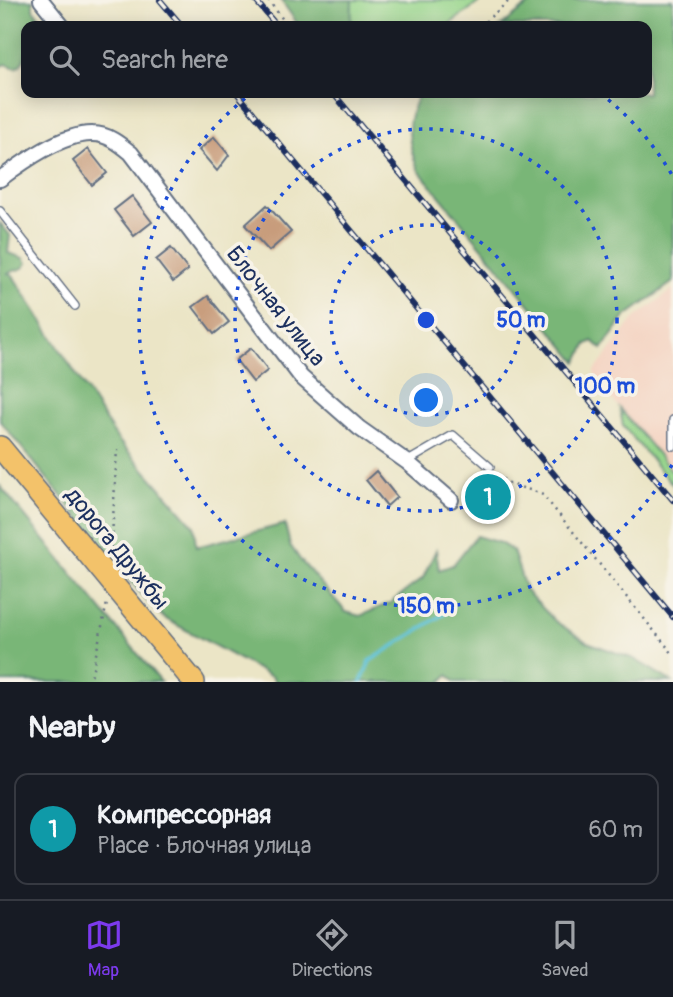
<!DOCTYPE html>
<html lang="en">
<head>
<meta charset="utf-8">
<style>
  body { margin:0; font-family:Pangolin,sans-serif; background:#20242c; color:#f1f3f6 }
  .you { position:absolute; left:427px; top:401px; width:24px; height:24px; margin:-18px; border:5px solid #fff; border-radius:50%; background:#1a73e8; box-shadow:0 0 0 10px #1a73e833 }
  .badge { display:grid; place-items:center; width:46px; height:46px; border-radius:50%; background:#7c3aed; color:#fff; font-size:23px; font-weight:700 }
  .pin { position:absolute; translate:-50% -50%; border:4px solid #fff; box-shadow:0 2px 7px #0006 }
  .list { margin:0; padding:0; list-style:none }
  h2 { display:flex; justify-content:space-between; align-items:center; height:91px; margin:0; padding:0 28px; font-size:30px }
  h2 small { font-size:23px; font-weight:400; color:#9ea1a6 }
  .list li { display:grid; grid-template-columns:46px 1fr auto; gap:21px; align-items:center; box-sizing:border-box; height:112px; margin:0 14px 14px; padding:0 14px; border:2px solid #363941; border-radius:14px }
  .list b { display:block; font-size:26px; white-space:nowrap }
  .list p { margin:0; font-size:23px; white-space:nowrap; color:#9ea1a6 }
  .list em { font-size:23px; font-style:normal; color:#9ea1a6 }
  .icon { flex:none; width:38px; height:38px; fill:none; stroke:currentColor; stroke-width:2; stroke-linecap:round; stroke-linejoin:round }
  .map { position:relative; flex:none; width:673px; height:682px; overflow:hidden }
  .search { position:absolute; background:#171b24; box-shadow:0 4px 18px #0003; left:21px; right:21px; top:21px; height:77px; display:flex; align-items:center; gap:18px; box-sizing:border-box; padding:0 24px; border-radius:14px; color:#9ea1a6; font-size:26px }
  .sheet { height:217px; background:#171b24 }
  nav { display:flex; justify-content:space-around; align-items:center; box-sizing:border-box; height:98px; border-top:2px solid #363941; background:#171b24; font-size:19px; color:#9ea1a6 }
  nav a { display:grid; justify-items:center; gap:4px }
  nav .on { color:#7c3aed }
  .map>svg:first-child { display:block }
</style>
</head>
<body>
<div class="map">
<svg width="673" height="682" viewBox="0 0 673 682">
  <rect width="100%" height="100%" fill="#f7f3e8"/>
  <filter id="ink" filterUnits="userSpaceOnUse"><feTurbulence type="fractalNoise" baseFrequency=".0143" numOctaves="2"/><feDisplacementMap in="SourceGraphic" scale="14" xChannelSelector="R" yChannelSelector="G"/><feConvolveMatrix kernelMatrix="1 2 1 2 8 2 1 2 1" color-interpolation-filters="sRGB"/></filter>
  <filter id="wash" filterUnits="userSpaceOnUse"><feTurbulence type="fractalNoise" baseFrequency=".00686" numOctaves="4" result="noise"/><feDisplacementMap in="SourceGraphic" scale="28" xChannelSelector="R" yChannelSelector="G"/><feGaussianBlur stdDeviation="1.57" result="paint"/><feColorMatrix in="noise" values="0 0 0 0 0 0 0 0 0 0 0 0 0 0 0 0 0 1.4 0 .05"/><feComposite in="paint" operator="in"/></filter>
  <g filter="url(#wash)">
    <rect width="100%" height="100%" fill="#ebe5c6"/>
    <path fill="#f4d3c1" d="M673,289v183l-77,-92 -2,-8 40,-53z"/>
    <path fill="#97d58b" stroke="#598274" stroke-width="2" d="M352,0h130l-35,26h-96z
      M620,409l53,63v13l-50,-59z"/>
    <path fill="#79b677" stroke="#4a726a" stroke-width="2" d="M0,0h33v9l14,17h-21c0,16 4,34 -10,42l-10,-4 -6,2z
      M281,0h71l-1,26h-52z
      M538,0h135v282l-48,35 -23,32 -9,-8 -6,3 -10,18 -158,-191c-12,-27 -15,-52 1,-78h227v-67h-146c13,-8 22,-20 37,-26z
      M0,223l10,12 -2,18 16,5 3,5 -4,5 -15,5 5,3 105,164 76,86 2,21 89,-23 5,21 11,16 45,51 14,4 30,-13 33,-25 13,-28 3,20 14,-5 23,-29 24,7 13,8 13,40 29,30 32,21 47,17 38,23h-217l-7,-7 -7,7h-166l-3,-5 -108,-59 -18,-18 -146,-179z
      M0,486l161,196h-161z"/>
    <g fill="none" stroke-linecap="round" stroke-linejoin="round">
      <path stroke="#5ac1d8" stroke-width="3.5" d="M361,682l9,-21 80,-51"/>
    </g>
    <g id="blocks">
      <path fill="#c89c7c" d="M214,137l15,18 -12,16 -18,-21z
        M88,149l19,24 -15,12 -19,-24z
        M132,196l20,26 -18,14 -20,-26z
        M267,205l24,27 -22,19 -24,-26z
        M171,248l17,22 -15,12 -17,-22z
        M208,296l21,26 -15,12 -21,-27z
        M251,348l17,22 -15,12 -17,-22z
        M376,471l21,26 -10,9 -21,-26z
        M488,482l15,18 -14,12 -15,-18z"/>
    </g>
  </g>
  <g filter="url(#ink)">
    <use href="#blocks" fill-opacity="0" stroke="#646f82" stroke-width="2"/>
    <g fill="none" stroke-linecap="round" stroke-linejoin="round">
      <defs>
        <path id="lane" d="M0,211l75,95
          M673,420v26
          M408,461l45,-26 37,32"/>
        <path id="street" d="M41,0l21,26
          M0,179c23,-17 63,-46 93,-45 15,0 27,10 38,19l170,224 58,51 48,34 44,38"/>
        <path id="primary" d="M0,447l194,235"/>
      </defs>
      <use href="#lane" stroke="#646f82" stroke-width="10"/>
      <use href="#street" stroke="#646f82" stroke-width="18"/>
      <use href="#primary" stroke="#646f82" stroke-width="24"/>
      <path stroke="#646f82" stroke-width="2.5" stroke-dasharray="2 5" stroke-linecap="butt" d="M268,0l20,26
        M480,26l30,-26
        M497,474c13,14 30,13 46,21l130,159
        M111,555l6,-106
        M90,682l17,-79"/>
      <use href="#lane" stroke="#fff" stroke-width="7"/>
      <use href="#street" stroke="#fff" stroke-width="14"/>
      <use href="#primary" stroke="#f3c26a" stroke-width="21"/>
      <defs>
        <path id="rail" d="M160,0l22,26
          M255,0l22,26
          M237,93l436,524
          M333,93l340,407"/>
      </defs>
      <use href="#rail" stroke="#1b2f5e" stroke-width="6"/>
      <use href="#rail" stroke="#f7f3e8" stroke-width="3.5" stroke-dasharray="10" stroke-linecap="butt"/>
    </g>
  </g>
  <g fill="none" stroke="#1d4ed8" stroke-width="3.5" stroke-dasharray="3.5 7">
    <circle cx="426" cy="320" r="95"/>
    <circle cx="426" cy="320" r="191"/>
    <path d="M672 465A286 286 0 1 1 252 93M600 93A286 286 0 0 1 672 175"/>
  </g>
  <g text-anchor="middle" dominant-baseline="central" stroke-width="7" stroke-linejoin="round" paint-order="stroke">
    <g font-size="23" fill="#1b2f5e" stroke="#f7f3e8">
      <text transform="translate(276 306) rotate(52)">Блочная улица</text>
      <text transform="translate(117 548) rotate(51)">дорога Дружбы</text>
    </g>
  </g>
  <circle cx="426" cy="320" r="10" fill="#1d4ed8" stroke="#f7f3e8" stroke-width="3.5"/>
  <g font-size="21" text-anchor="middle" font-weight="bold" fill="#1d4ed8" stroke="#f7f3e8" stroke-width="7" stroke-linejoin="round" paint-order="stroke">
    <text x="521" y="327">50 m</text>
    <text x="605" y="393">100 m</text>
    <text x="426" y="613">150 m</text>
  </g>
</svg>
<div class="you"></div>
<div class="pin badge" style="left:488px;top:497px;background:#0f9aa8">1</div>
<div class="search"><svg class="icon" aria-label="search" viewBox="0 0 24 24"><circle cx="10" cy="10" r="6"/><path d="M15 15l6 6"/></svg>Search here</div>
</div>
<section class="sheet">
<h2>Nearby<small></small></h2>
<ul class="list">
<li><span class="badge" style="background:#0f9aa8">1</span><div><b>Компрессорная</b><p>Place · Блочная улица</p></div><em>60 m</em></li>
</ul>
</section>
<nav>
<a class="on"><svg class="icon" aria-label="map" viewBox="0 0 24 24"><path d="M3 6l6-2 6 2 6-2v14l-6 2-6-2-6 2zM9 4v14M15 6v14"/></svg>Map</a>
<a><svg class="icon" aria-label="directions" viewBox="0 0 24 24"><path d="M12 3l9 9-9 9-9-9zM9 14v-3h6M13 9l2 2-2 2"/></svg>Directions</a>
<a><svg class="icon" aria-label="saved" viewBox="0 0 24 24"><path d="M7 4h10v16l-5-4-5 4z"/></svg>Saved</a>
</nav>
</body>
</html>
